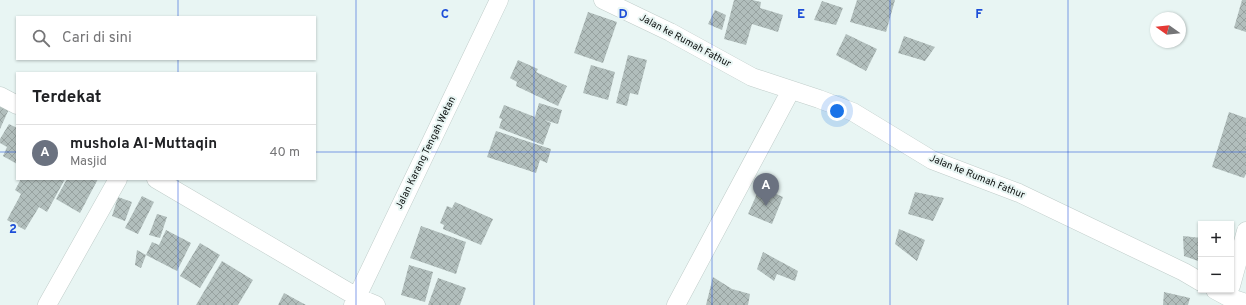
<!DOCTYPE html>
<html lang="id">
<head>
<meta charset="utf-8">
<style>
  body { margin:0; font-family:Overpass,sans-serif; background:#f6f6f6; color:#202124 }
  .controls { position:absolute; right:12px; bottom:12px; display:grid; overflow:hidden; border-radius:0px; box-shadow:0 1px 3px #0004 }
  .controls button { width:36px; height:36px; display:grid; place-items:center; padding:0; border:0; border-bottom:1px solid #e0e0e0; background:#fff; color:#202124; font:20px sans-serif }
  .compass { position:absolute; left:1150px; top:12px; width:36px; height:36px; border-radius:50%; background:#fff; box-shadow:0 1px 3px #0004; rotate:285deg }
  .you { position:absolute; left:837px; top:111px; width:14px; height:14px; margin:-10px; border:3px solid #fff; border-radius:50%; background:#1a73e8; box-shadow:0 0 0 6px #1a73e833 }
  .badge { display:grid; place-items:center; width:26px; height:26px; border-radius:50%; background:#2563eb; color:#fff; font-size:13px; font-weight:700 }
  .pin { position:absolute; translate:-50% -33px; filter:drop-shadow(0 1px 2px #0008) }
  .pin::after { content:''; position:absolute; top:21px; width:14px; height:12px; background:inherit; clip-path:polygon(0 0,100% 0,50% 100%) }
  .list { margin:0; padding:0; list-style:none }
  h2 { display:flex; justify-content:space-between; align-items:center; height:52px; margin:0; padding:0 16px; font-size:17px }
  h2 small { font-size:13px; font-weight:400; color:#757577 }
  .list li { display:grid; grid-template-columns:26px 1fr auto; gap:12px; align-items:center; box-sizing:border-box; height:56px; padding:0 16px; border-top:1px solid #e0e0e0 }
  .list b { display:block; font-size:15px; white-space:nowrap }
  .list p { margin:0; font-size:13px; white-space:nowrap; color:#757577 }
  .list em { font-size:13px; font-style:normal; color:#757577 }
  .icon { flex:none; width:22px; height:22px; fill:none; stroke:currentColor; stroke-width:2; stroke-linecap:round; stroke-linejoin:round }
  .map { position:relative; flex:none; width:1246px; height:305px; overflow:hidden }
  .search { position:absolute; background:#fff; box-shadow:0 1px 3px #0004; left:16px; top:16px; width:300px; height:44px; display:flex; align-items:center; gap:10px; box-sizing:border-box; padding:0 14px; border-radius:0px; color:#757577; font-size:15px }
  .panel { position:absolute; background:#fff; box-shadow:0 1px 3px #0004; left:16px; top:72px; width:300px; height:108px; border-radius:0px }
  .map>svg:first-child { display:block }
</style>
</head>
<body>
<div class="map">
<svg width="1246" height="305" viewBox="0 0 1246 305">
  <defs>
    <pattern id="building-cross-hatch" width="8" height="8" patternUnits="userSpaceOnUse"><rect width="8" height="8" fill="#b1bebc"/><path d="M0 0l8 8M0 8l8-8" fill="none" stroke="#97a2a0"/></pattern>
  </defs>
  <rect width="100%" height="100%" fill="#e8f5f3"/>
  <path fill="url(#building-cross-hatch)" d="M734,0h18l9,2 -1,6 23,7 -5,17 -26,-8 -6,21 -22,-6z
    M857,0h38l-9,32 -36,-10z
    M1242,0h4v32l-12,-4z
    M822,1l21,7 -7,17 -22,-5z
    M715,10l11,5 -4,15 -14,-6z
    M588,12l29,10 -14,41 -29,-10z
    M846,34l31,15 -11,22 -30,-16z
    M904,36l31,11 -10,14 -27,-8z
    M628,55l19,5 -9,35 -8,-2 -3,13 -11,-3z
    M518,60l20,9 -2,3 31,14 -9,20 -42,-20 1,-4 -7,-4z
    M591,65l24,7 -7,28 -25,-7z
    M539,103l23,7 -4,14 -14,-4 7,3 -8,22 -44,-17 3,-9 -3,-1 5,-13 31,12z
    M0,105l9,4 -9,20z
    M1229,112l17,6v56l-2,4 -32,-11z
    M9,124l8,4v36l-14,-8 4,-9 -7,-4v-4z
    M496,131l55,18 -4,14 -7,-3 -4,13 -49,-16z
    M21,179h44l-18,33 -8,-5 -14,23 -18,-10 14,-26 -6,-4z
    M67,179h31l-18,34 -24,-14z
    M760,187l23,10 -11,27 -24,-10z
    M915,192l29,6 -11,23 -25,-7z
    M142,196l12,6 -16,32 -13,-6z
    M118,197l14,5 -7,19 -13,-5z
    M455,202l38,17 -12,26 -38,-16 1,-4 -4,-2 7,-17 5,2z
    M157,214l10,3 -7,21 -11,-3z
    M421,226l45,16 -10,32 -46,-16z
    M899,229l26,11 -8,21 -22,-17z
    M166,230l25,13 -14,28 -31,-16 6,-13 7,3z
    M1183,236l18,2v24l-17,-6z
    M200,243l20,12 -20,33 -20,-12z
    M137,250l9,5 -5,13 -6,-3z
    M763,252l35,19 -3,10 -18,-7 -3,7 -17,-12z
    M222,261l31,19 -15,25h-42z
    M409,265l24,7 -8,30 -24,-7z
    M713,277l19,12 18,5 -2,11h-42z
    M438,278l28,10 -6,17h-32z
    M1164,292l26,6 -2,7h-25z
    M284,293l22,12h-28z"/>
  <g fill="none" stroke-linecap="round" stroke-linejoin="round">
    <defs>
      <path id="minor" d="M603,0l67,32 82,45 67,22 34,13 79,48 87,33 165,79 17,10
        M0,96l17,9
        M156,179l201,118 19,8
        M1231,286l15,-55
        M1215,290l13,7 18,6
        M47,305l71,-126
        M353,305l146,-305
        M676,305l115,-215"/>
    </defs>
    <use href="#minor" stroke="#c0cdca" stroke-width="19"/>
    <use href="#minor" stroke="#fff" stroke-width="18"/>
  </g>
  <path fill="none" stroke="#1d4ed8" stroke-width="1" stroke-opacity="0.55" d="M178,0v17M356,0v305M534,0v305M712,0v305M890,0v305M1068,0v305M178,59v14M0,152h17M315,152h931M178,179v126"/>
  <g text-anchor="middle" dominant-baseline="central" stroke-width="4" stroke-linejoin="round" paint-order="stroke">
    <g font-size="10" fill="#0a0e0d" stroke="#e8f5f3">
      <text transform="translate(685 41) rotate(28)">Jalan ke Rumah Fathur</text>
      <text transform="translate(426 153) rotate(-64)">Jalan Karang Tengah Wetan</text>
      <text transform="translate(977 177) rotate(22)">Jalan ke Rumah Fathur</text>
    </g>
  </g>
  <g font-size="13" text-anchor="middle" font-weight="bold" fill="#1d4ed8" stroke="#e8f5f3" stroke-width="4" stroke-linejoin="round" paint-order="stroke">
    <text x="445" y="18">C</text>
    <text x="623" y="18">D</text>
    <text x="801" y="18">E</text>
    <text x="979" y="18">F</text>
    <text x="13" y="233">2</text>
  </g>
</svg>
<div class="controls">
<button>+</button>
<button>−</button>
</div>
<svg class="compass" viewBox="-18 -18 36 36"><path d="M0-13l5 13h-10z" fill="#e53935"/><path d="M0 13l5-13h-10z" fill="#757577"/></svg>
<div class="you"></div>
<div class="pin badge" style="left:766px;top:206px;background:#6b7280">A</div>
<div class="search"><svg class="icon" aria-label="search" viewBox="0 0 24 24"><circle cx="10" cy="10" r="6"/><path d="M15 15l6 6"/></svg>Cari di sini</div>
<section class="panel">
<h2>Terdekat<small></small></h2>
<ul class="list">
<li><span class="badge" style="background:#6b7280">A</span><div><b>mushola Al-Muttaqin</b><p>Masjid</p></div><em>40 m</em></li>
</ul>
</section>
</div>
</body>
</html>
